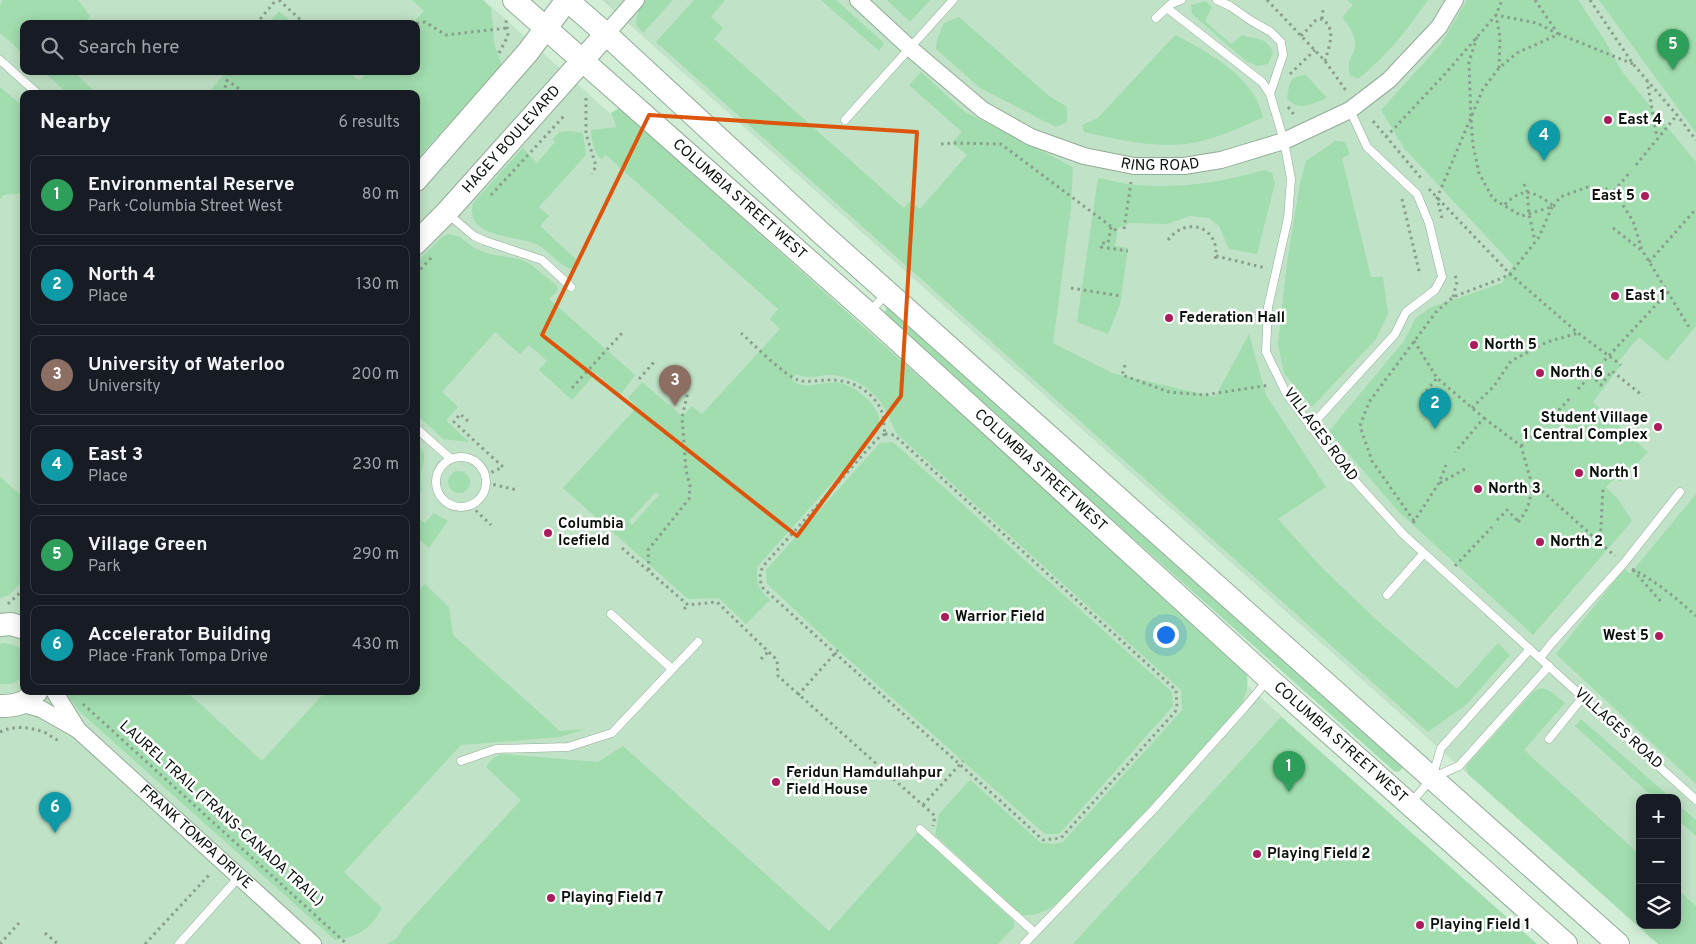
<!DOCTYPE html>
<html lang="en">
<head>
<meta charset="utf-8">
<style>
  body { margin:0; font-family:Overpass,sans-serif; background:#20242c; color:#f1f3f6 }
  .controls { position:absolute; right:15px; bottom:15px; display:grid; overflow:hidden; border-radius:10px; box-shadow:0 2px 12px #0003 }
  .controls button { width:45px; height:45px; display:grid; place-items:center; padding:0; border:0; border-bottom:1px solid #363941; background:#171b24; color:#f1f3f6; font:25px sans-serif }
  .you { position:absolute; left:1165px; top:634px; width:18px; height:18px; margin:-12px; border:4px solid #fff; border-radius:50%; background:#1a73e8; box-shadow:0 0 0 8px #1a73e833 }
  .badge { display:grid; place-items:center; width:32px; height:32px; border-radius:50%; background:#0f766e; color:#fff; font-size:16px; font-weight:700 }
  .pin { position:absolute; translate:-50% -41px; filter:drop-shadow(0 1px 2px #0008) }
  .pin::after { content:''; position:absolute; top:26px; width:18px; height:15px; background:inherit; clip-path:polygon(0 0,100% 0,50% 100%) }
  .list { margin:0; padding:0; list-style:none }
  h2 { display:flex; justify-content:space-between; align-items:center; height:65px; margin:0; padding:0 20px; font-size:21px }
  h2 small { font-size:16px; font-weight:400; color:#9ea1a6 }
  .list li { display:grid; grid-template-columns:32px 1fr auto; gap:15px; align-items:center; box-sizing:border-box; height:80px; margin:0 10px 10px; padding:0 10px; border:1px solid #363941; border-radius:10px }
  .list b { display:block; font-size:19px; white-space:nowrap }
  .list p { margin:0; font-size:16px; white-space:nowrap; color:#9ea1a6 }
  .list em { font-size:16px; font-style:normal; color:#9ea1a6 }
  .icon { flex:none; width:28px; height:28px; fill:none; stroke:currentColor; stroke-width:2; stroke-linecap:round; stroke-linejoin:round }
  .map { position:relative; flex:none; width:1696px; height:944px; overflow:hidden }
  .search { position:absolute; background:#171b24; box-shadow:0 2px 12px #0003; left:20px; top:20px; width:400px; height:55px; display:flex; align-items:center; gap:12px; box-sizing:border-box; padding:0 18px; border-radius:10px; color:#9ea1a6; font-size:19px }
  .panel { position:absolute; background:#171b24; box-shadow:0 2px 12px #0003; left:20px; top:90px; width:400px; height:605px; border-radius:10px }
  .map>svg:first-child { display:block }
</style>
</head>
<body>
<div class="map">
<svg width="1696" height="944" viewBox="0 0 1696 944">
  <rect width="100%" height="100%" fill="#d2eed7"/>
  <path fill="#c0e2c6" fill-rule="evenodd" d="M0,0h484l1051,944h-1535zM24,24h392v47h-392zM24,94h392v597h-392z
    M602,0h1094v944h-38zM1640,798h37v127h-37z"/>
  <path fill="#a1ddae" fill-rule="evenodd" d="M3,0h75l12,16 -7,8h-59v30l-24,-21v-28z
    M412,0h70l9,8 4,39 7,18 -86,95v-66h-209l20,-23h121l11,10 9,-10h48v-47h-4l12,-13z
    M646,0h27l-30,33 -7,-9c1,-11 3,-16 10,-24z
    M694,0h31l-14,17 12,11 -9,11 190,169 6,-7 10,8 47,-54 -15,-12 10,-11 -53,-47 12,-13 44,40 108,55 -2,41 -18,135 59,30 103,24 34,-63 17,61 60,92 -48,32 44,49 59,56 76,65 41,-46 12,12 -43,49 -39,28 -772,-690z
    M821,0h15l48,43 -5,8z
    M887,0h43l-20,22z
    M1347,0h81c-21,30 -41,56 -70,79l-8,-4c-5,-17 6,-19 5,-31 0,-10 -7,-19 -12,-26l-2,1 12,-14z
    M1467,0h111l27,41 18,32 73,89v164l-29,35 -28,-24 -21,25 3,3 -28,37 55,50 -28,30 -5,-4 -9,9 12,12 14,22 -99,114 -134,-123 -70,-81 75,-90 11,-22 14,-11 73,-25 11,-18 -109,-117 -23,-38 60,-66z
    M1599,0h97v133z
    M1205,1l7,6 -7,14 26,23 11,-9c14,5 25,1 31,18l-5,11 -10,2 -12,-5 -54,-47 -1,-9z
    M279,11l15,13h-26z
    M959,17l90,79 18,11v15l-11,5 -76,-39 -44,-39 1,-9 7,-17z
    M1175,35c33,17 81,43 88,83 -21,8 -43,19 -65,24 -37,8 -78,-2 -114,-10l-2,-7 16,-7z
    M43,71h30l24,23h-29z
    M1306,75l21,23c-13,5 -29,15 -40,0l2,-12 3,-7 6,-3z
    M0,87l24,20v88l-2,-2 -18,2 -4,4z
    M619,108l627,561c4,21 -1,28 -11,46l-159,171c-15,15 -31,31 -54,29l-87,-80 4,-21 31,-34 71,63 13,1 9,-2 119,-132 -1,-20 -284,-256c-5,-8 -7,-17 -12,-25 -11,-20 -32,-33 -55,-34 -12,0 -22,5 -34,-1l-4,6c14,12 31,0 48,3 14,2 40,23 39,38 0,7 -5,12 -8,18l-114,128c0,18 0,20 13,33l-24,24 -27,-26 -31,1 -125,-111 74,-81 -9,-9 14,-16 40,34 10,-10 10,8 78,-85 -10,-10 8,-10 -172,-154 -5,4c-8,-8 -9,-17 -10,-29l26,-3 -6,-14zM656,492l3,3 -27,30 -3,-4z
    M569,131l14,2 3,22 -47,52 10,9 -9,10 41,38c-3,2 -7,5 -10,5 -6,0 -25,-19 -31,-23 -21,-12 -76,-6 -67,-43l50,-55 14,15 18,-21 -2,-3 7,-7z
    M1335,141l10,1 5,12 -8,4 29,119h12l5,37 -12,25 -64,68 -28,-34 -6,-29 9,-81 13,-80 6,-22z
    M1265,170l7,3 3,10 -18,71 -28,-5 -10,-23 -10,-8 -19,-2 -23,8 -37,-1 -12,5 -3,18 13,2 -8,56 -12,30 -31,-12 21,-144c13,2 26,6 38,7 44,4 87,-3 129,-15z
    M449,234l11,3 14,11 16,6 29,5 11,5 26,21 2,5 -9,9 86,76 -15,20 -24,-22 -24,27 -33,-30 8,-9 -18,-16 -9,9 -25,-22 -53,60 16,15 -12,13 23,22 -26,-3 -27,-25v-151l26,-26z
    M887,308h6l509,455v6l-4,3 -4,-1 -508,-453 -3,-4z
    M893,442l279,250 1,14 -114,128h-14l-207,-184 -71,-66 -1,-14 114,-127z
    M416,443c13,12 7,17 5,31 0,6 0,11 1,17l-6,6z
    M448 482a11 11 0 1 1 22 0a11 11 0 1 1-22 0Z
    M0,477l24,21v81l-15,16 -9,3z
    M1696,494v290l-140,-130 68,-85 6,5z
    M434,513l14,8 -19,27 -13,-12v-20l9,7z
    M425,584l24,23 4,28 107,96 26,-2 -26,8 -99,8 -117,127 38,36c-12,22 -23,28 -47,32l-256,-229 -15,-20h122l76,70 64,-70h90v-98z
    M3,643c23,2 21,13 21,31 -5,9 -14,11 -24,10v-40z
    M1542,688l8,3 15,12 -41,47 116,105v70h37v-36l19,17v38h-38l-190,-170 -2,-6 2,-4 66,-73z
    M1281,717l256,227h-464z
    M1581,719l90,79h-17l-79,-72z
    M623,746l206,185 89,-99 96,89v6l-16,17h-611l10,-6 7,-11 117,-127 -35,-33 7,-9 8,-4 97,8z
    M1677,804l19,16v16l-19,-17z"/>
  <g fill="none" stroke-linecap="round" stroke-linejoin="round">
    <defs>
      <path id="lane" d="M1217,0l13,6 20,14 21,12 10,10 2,13 -13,39 14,47 7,38 -3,39 -20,89 -2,45 20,41 50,67 68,75 292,265
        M1167,8l95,74 8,12
        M1156,18l15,-14 10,-4
        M0,60l38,34
        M845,120l108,-120
        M448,214l26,22 11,5 57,19 29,27
        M870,312l17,-19
        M1310,427l85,-93 11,-22 29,-22 7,-13 -13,-54 -12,-29 -50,-47 -17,-37
        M416,428l35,31
        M436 482a25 25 0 1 1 50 0a25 25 0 1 1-50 0Z
        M1387,595l37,-42
        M611,614l61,55
        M1540,658l11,-14 73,-81 56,-71
        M1549,739l34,-42
        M461,761l35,-12 72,-2 44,-14 86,-91
        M1436,776l23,-10 90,-100
        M1410,804l22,-26 9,-30 89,-99
        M920,829l114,103
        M179,944l60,-67
        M1024,944l130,-135 91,-102 22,-26"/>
      <g id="street">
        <path id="s1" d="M858,0l53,49 72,61 48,27 53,19 50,10h50l37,-6 63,-19 66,-31 39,-30 50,-53 16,-27"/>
        <path d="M606,34l30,-34"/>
        <path id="s2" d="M54,691l24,39 235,214"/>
        <path d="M20,703l21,6 37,21"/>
      </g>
      <g id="secondary">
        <path id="s3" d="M514,0l355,314 400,365 297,265"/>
        <path d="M567,0l39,34 214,198 798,712"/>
        <path d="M416,180l112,-128 39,-52"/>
        <path id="s4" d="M416,243l30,-30 160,-179"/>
        <path d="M0,625l11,-1 13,4"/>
        <path d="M0,706c17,0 25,-2 37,-15"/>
      </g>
    </defs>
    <use href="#lane" stroke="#92ac97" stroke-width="9"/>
    <use href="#street" stroke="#92ac97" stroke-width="18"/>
    <use href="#secondary" stroke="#92ac97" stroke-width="24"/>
    <path stroke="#899e8d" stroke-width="3" stroke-dasharray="2.5 4" stroke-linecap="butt" d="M279,0l26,24
      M1267,0l58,61 22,31
      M1535,0l23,34
      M1590,0l43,64 44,51 19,25
      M1322,19l1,-9
      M256,24l20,-24
      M410,24l15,-2 21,13 61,-7
      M1301,36l15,-16 6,-1c15,10 7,27 3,42
      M1477,37l-8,25 2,57 2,26 6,28 14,26 29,17 32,-10 6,-9 28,-10 14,1 12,3 19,30 9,29 47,77
      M499,53l9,-17 -2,-16
      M1499,68l1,-30 -4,-23 41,8 21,11
      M356,71l3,3 3,-3
      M1290,74l25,-24
      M226,80l11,7 6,7
      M1647,80l10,58
      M223,94l7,-23
      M586,98v36l10,32 -4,8
      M1288,107l8,10
      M1373,121l48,57
      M1386,137l59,-63 51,-59 6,-15
      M941,144l11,-1 49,1 116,87
      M1636,165l41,-50
      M1524,184l3,7 2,23 6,27
      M1429,189l81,85 68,59 43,32
      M1614,191l17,-20
      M491,195l73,-79
      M1402,199l18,76
      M1442,218l-5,-20 46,-109 16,-21 18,-15 42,-19 74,30
      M1111,227l-3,16h-6l-1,4 27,4
      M1613,228l28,22
      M1124,229l7,-47
      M1168,240c20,-26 54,-11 47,20
      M1216,256l50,12
      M1649,262l47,-53
      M416,274l17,-18
      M1071,288l50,8
      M1453,297l4,-15 -2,-7
      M741,333c11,10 44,43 57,47 9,3 21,0 31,0 22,-1 47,12 54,35 1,6 1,13 2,19
      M1414,341l23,37 47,40 -29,34
      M1125,365l-3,10 47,17 35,3 66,-10
      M1591,375l10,10 11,-14 31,25
      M639,379l15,-17
      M572,388l50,-55
      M1578,389l90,-97
      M1422,396l15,-18
      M1472,408l22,-22 17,-25 36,-19 31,-9
      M1484,418l37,28 10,35 84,75
      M468,421l-8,-7 -6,8 49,45 -17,8
      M885,434l9,1 282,255 1,17 -2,5 -114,126 -18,2c-92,-85 -187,-167 -280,-252 -4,-8 -4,-17 2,-24l112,-125z
      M1521,446l24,-21 26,-28
      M487,483l30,7
      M1440,483l25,-14
      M471,506l20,19
      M1497,520l10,-10 11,11
      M1414,521l-42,-60 -12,-35 9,-24 67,-90 17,-15 47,-18 10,-5 29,-37 13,-30 2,-1c-21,-15 -30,-20 -50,-1
      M1518,522c12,-14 13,-23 13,-41
      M1413,523l26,-40 7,-18
      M1600,544l3,-56
      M622,548l66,57 29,-3 60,58 1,16 157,140 -2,10
      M1455,566l37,-39
      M1632,569c24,12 44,29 64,47
      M649,570l-1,-20 41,-51 1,-13 -4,-16 -4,-53 6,-25
      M1633,570l30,34
      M8,604l16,-15
      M684,609l4,-4
      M761,659l7,-7
      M798,695l40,-45
      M83,704l264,240
      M0,732c15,-7 31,-5 46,1 6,3 8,7 14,7
      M923,805l40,-44
      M45,933l13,11
      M0,944l19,-21
      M145,944l64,-69"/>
    <use href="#lane" stroke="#fff" stroke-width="8"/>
    <use href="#street" stroke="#fff" stroke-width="16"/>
    <use href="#secondary" stroke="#fff" stroke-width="22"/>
  </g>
  <path fill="none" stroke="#dd550c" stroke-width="4" stroke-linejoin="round" d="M649,115l268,17 -16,264 -104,140 -255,-201z"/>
  <g fill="#aa1c5a" stroke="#fff" stroke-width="2">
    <circle cx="1608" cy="120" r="5"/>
    <circle cx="1645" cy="196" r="5"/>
    <circle cx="1615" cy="296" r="5"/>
    <circle cx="1169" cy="318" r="5"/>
    <circle cx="1474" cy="345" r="5"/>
    <circle cx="1540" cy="373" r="5"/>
    <circle cx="1658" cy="427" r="5"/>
    <circle cx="1579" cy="473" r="5"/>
    <circle cx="1478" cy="489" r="5"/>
    <circle cx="548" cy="533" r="5"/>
    <circle cx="1540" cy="542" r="5"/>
    <circle cx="945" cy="617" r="5"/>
    <circle cx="1659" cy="636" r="5"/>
    <circle cx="776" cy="782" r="5"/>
    <circle cx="1257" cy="854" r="5"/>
    <circle cx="551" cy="898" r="5"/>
    <circle cx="1420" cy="925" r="5"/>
  </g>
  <g text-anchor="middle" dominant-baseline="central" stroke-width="5" stroke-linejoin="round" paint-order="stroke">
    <g font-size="15" font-weight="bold" fill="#09120b" stroke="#fff" text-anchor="start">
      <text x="1618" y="120">East 4</text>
      <text x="1635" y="196" text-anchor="end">East 5</text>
      <text x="1625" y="296">East 1</text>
      <text x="1179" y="318">Federation Hall</text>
      <text x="1484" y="345">North 5</text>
      <text x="1550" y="373">North 6</text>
      <text x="1648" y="418" text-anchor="end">Student Village<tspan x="1648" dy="17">1 Central Complex</tspan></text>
      <text x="1589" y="473">North 1</text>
      <text x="1488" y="489">North 3</text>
      <text x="558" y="524">Columbia<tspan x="558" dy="17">Icefield</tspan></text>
      <text x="1550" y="542">North 2</text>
      <text x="955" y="617">Warrior Field</text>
      <text x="1649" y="636" text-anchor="end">West 5</text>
      <text x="786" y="773">Feridun Hamdullahpur<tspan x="786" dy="17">Field House</tspan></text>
      <text x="1267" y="854">Playing Field 2</text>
      <text x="561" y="898">Playing Field 7</text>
      <text x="1430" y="925">Playing Field 1</text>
    </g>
    <g font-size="15" fill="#09120b" stroke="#fff">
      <text stroke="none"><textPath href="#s4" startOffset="141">HAGEY BOULEVARD</textPath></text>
      <text stroke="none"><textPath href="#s1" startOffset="355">RING ROAD</textPath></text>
      <text stroke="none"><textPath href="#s3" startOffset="301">COLUMBIA STREET WEST</textPath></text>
      <text transform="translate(1320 435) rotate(53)">VILLAGES ROAD</text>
      <text stroke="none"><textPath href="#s3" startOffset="706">COLUMBIA STREET WEST</textPath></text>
      <text transform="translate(1618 729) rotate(42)">VILLAGES ROAD</text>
      <text stroke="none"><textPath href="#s3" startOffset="1111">COLUMBIA STREET WEST</textPath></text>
      <text transform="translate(221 814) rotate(42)">LAUREL TRAIL (TRANS-CANADA TRAIL)</text>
      <text stroke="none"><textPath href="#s2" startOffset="205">FRANK TOMPA DRIVE</textPath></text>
    </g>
  </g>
</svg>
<div class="controls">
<button>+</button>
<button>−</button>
<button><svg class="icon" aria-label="layers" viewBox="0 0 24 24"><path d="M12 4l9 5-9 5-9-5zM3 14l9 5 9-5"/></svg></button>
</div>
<div class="you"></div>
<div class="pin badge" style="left:1289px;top:792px;background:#2e9e5b">1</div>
<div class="pin badge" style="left:1435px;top:429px;background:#0f9aa8">2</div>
<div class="pin badge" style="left:675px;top:406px;background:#8d6e63">3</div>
<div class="pin badge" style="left:1544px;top:161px;background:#0f9aa8">4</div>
<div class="pin badge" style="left:1673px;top:70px;background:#2e9e5b">5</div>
<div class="pin badge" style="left:55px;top:833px;background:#0f9aa8">6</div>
<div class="search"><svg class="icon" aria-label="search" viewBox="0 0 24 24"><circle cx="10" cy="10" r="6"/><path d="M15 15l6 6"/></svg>Search here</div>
<section class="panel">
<h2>Nearby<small>6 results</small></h2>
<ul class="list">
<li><span class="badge" style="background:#2e9e5b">1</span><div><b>Environmental Reserve</b><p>Park · Columbia Street West</p></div><em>80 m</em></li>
<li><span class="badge" style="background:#0f9aa8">2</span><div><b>North 4</b><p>Place</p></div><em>130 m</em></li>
<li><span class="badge" style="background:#8d6e63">3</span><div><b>University of Waterloo</b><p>University</p></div><em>200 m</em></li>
<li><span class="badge" style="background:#0f9aa8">4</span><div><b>East 3</b><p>Place</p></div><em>230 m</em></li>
<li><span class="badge" style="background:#2e9e5b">5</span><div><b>Village Green</b><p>Park</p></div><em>290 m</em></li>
<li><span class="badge" style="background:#0f9aa8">6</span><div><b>Accelerator Building</b><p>Place · Frank Tompa Drive</p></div><em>430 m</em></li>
</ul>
</section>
</div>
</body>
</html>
